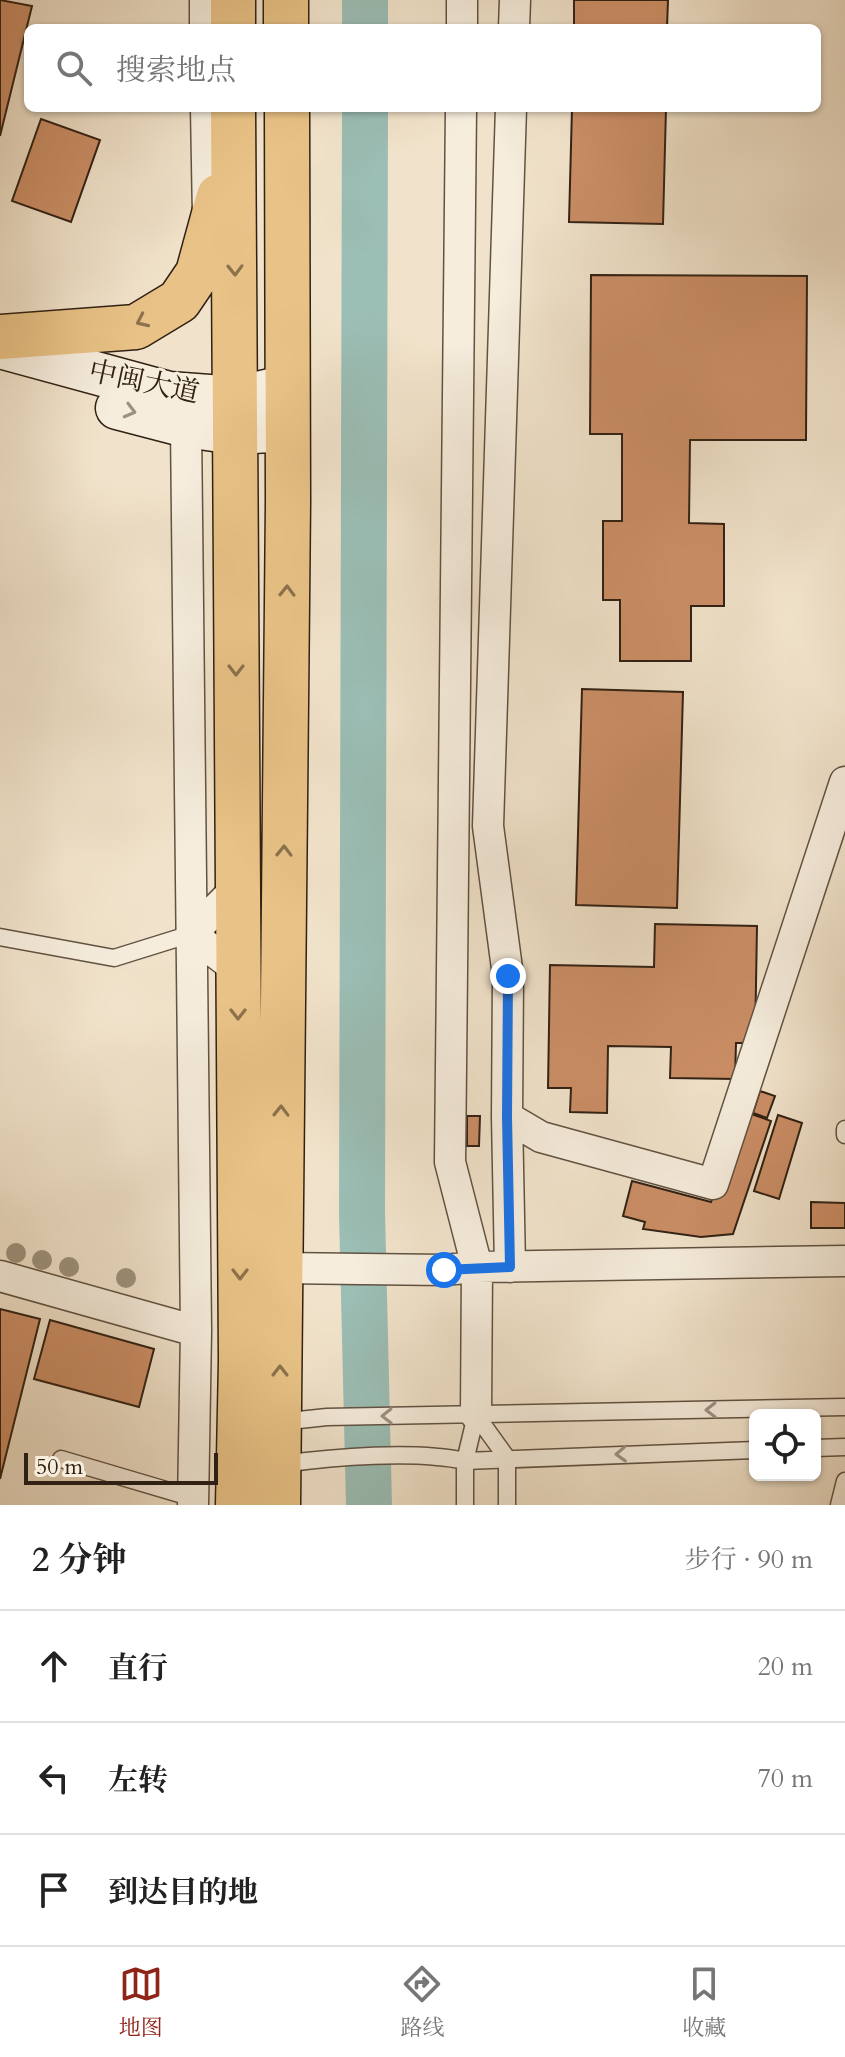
<!DOCTYPE html>
<html lang="zh">
<head>
<meta charset="utf-8">
<style>
  body { margin:0; font-family:Cardo,"Noto Serif SC",serif; background:#f6f6f6; color:#222 }
  .controls { position:absolute; right:24px; bottom:24px; display:grid; overflow:hidden; border-radius:12px; box-shadow:0 2px 6px #0004 }
  .controls button { width:72px; height:72px; display:grid; place-items:center; padding:0; border:0; border-bottom:2px solid #e0e0e0; background:#fff; color:#222; font:40px sans-serif }
  .scale { position:absolute; left:24px; bottom:20px; width:194px; box-sizing:border-box; padding-left:8px; border:4px solid #312114; border-top:0; font-size:22px; line-height:28px; white-space:nowrap; color:#312114; -webkit-text-stroke:6px #f6eddd; paint-order:stroke }
  .stop { position:absolute; width:24px; height:24px; margin:-18px; border:6px solid #1a73e8; border-radius:50%; background:#fff }
  .stop.end { background:#1a73e8; border-color:#fff; box-shadow:0 2px 8px #0008 }
  .list { margin:0; padding:0; list-style:none }
  h2 { display:flex; justify-content:space-between; align-items:center; height:104px; margin:0; padding:0 32px; font-size:34px }
  h2 small { font-size:26px; font-weight:400; color:#767676 }
  .list li { display:grid; grid-template-columns:52px 1fr auto; gap:24px; align-items:center; box-sizing:border-box; height:112px; padding:0 32px; border-top:2px solid #e0e0e0 }
  .list b { display:block; font-size:30px; white-space:nowrap }
  .list em { font-size:26px; font-style:normal; color:#767676 }
  .icon { flex:none; width:44px; height:44px; fill:none; stroke:currentColor; stroke-width:2; stroke-linecap:round; stroke-linejoin:round }
  .map { position:relative; flex:none; width:845px; height:1505px; overflow:hidden }
  .search { position:absolute; background:#fff; box-shadow:0 2px 6px #0004; left:24px; right:24px; top:24px; height:88px; display:flex; align-items:center; gap:20px; box-sizing:border-box; padding:0 28px; border-radius:12px; color:#767676; font-size:30px }
  .sheet { height:440px; background:#fff }
  nav { display:flex; justify-content:space-around; align-items:center; box-sizing:border-box; height:112px; border-top:2px solid #e0e0e0; background:#fff; font-size:22px; color:#767676 }
  nav a { display:grid; justify-items:center; gap:4px }
  nav .on { color:#8f2418 }
  .map>svg:first-child { display:block }
</style>
</head>
<body>
<div class="map">
<svg width="845" height="1505" viewBox="0 0 845 1505">
  <rect width="100%" height="100%" fill="#f1e3cb"/>
  <filter id="stains"><feTurbulence type="fractalNoise" baseFrequency=".0025" numOctaves="4"/><feColorMatrix values="0 0 0 0 .2 0 0 0 0 .09 0 0 0 0 .02 0 0 0 .5 -.17"/></filter>
  <radialGradient id="worn" r=".72"><stop offset=".6" stop-color="#630" stop-opacity="0"/><stop offset="1" stop-color="#630" stop-opacity=".3"/></radialGradient>
  <g fill="none" stroke-linecap="round" stroke-linejoin="round">
    <path stroke="#9bbeb5" stroke-width="46" d="M365,28v-28
      M365,108l-3,1104 7,293"/>
  </g>
  <path fill="#cb8e66" stroke="#312114" stroke-width="2" d="M0,0l32,6 -32,130z
    M574,0h94l-1,28h-93z
    M572,108h94l-3,116 -94,-2z
    M41,119l59,21 -29,82 -59,-21z
    M591,275l216,1 -1,164h-116l-1,83 35,1v82h-33v55h-71v-61h-17v-79h19v-87h-32z
    M582,689l101,3 -6,216 -101,-3z
    M655,924l102,2 -2,117h-19l-1,36 -65,-1 1,-31 -63,-1 -1,67 -37,-1 1,-24h-23l2,-123 104,2z
    M760,1091l15,5 -8,22 -14,-5z
    M743,1111l28,10 -38,113 -32,3 -58,-8 2,-7 -22,-6 9,-35 79,21z
    M778,1115l24,8 -23,76 -25,-8z
    M467,1116h13l-1,30h-12z
    M811,1202l34,1v25h-34z
    M0,1309l40,10 -40,160z
    M50,1320l104,29 -15,58 -105,-28z"/>
  <g fill="none" stroke-linecap="round" stroke-linejoin="round">
    <defs>
      <path id="service" d="M0,937l114,21 77,-24
        M845,1129v6
        M476,1415l31,43v47
        M280,1422l47,-5 518,-10
        M815,1448l30,-1
        M61,1459l132,39
        M282,1464c52,-7 132,-14 183,-3l290,-11
        M465,1505v-44l11,-46
        M839,1505l6,-24"/>
      <path id="minor" d="M205,0v28
        M462,28v-28
        M514,28l1,-28
        M206,108l2,110
        M461,108l-11,1054 27,105 -1,148
        M186,426l10,905 -3,174
        M238,887l-47,47 47,36
        M507,1117l34,20 172,47 132,-402
        M510,1267l-3,-150 1,-141 -20,-150 23,-718
        M280,1268l164,2 33,-3 368,-6
        M0,1276l196,55"/>
      <path id="secondary" d="M0,347l169,46 67,5 52,-12
        M117,408l69,18 49,7 53,-3"/>
      <path id="trunk" d="M233,0v28
        M286,0v28
        M233,108l8,1253 -3,144
        M0,337l136,-10 43,-26 19,-28 21,-77
        M278,1505l10,-1003 -1,-394"/>
    </defs>
    <use href="#service" stroke="#615242" stroke-width="19"/>
    <use href="#minor" stroke="#615242" stroke-width="33"/>
    <use href="#secondary" stroke="#312114" stroke-width="45"/>
    <use href="#trunk" stroke="#312114" stroke-width="47"/>
    <use href="#service" stroke="#f6eddd" stroke-width="16"/>
    <use href="#minor" stroke="#f6eddd" stroke-width="30"/>
    <use href="#secondary" stroke="#f6eddd" stroke-width="42"/>
    <use href="#trunk" stroke="#e8c286" stroke-width="44"/>
  </g>
  <g fill="#9d937d">
    <circle cx="16" cy="1253" r="10"/>
    <circle cx="42" cy="1260" r="10"/>
    <circle cx="69" cy="1267" r="10"/>
    <circle cx="126" cy="1278" r="10"/>
  </g>
  <defs><path id="oneway-chevron" d="M-2-3.5L2.5 0L-2 3.5" fill="none" stroke-width="1.6" stroke-linecap="round" stroke-linejoin="round" transform="scale(2)"/></defs>
  <g stroke="#8c724d">
    <use href="#oneway-chevron" transform="translate(235 270) rotate(89)"/>
    <use href="#oneway-chevron" transform="translate(142 321) rotate(155)"/>
    <use href="#oneway-chevron" transform="translate(287 591) rotate(-89)"/>
    <use href="#oneway-chevron" transform="translate(236 670) rotate(90)"/>
    <use href="#oneway-chevron" transform="translate(284 851) rotate(-89)"/>
    <use href="#oneway-chevron" transform="translate(238 1014) rotate(90)"/>
    <use href="#oneway-chevron" transform="translate(281 1111) rotate(-89)"/>
    <use href="#oneway-chevron" transform="translate(240 1274) rotate(90)"/>
    <use href="#oneway-chevron" transform="translate(280 1371) rotate(-90)"/>
  </g>
  <g stroke="#9d9183">
    <use href="#oneway-chevron" transform="translate(130 411) rotate(15)"/>
    <use href="#oneway-chevron" transform="translate(711 1410) rotate(179)"/>
    <use href="#oneway-chevron" transform="translate(387 1416) rotate(179)"/>
    <use href="#oneway-chevron" transform="translate(621 1454) rotate(178)"/>
  </g>
  <g fill="none" stroke-linecap="round" stroke-linejoin="round">
    <path stroke="#1a73e8" stroke-width="10" d="M444,1270l66,-3 -3,-150 1,-141"/>
  </g>
  <g text-anchor="middle" dominant-baseline="central" stroke-width="6" stroke-linejoin="round" paint-order="stroke">
    <g font-size="28" fill="#312114" stroke="#f6eddd">
      <text transform="translate(144 382) rotate(12)">中闽大道</text>
    </g>
  </g>
  <rect width="100%" height="100%" filter="url(#stains)"/>
  <rect width="100%" height="100%" fill="url(#worn)"/>
</svg>
<div class="controls">
<button><svg class="icon" aria-label="locate" viewBox="0 0 24 24"><circle cx="12" cy="12" r="6"/><path d="M12 2v4M12 18v4M2 12h4M18 12h4"/></svg></button>
</div>
<div class="scale">50 m</div>
<div class="stop" style="left:444px;top:1270px"></div>
<div class="stop end" style="left:508px;top:976px"></div>
<div class="search"><svg class="icon" aria-label="search" viewBox="0 0 24 24"><circle cx="10" cy="10" r="6"/><path d="M15 15l6 6"/></svg>搜索地点</div>
</div>
<section class="sheet">
<h2>2 分钟<small>步行 · 90 m</small></h2>
<ul class="list">
<li><svg class="icon" aria-label="ahead" viewBox="0 0 24 24"><path d="M12 20V5M6 11l6-6 6 6"/></svg><div><b>直行</b></div><em>20 m</em></li>
<li><svg class="icon" aria-label="left" viewBox="0 0 24 24"><path d="M17 20v-9H6M10 6l-5 5 5 5"/></svg><div><b>左转</b></div><em>70 m</em></li>
<li><svg class="icon" aria-label="arrive" viewBox="0 0 24 24"><path d="M6 21V4h12l-3 4 3 4H6"/></svg><div><b>到达目的地</b></div></li>
</ul>
</section>
<nav>
<a class="on"><svg class="icon" aria-label="map" viewBox="0 0 24 24"><path d="M3 6l6-2 6 2 6-2v14l-6 2-6-2-6 2zM9 4v14M15 6v14"/></svg>地图</a>
<a><svg class="icon" aria-label="directions" viewBox="0 0 24 24"><path d="M12 3l9 9-9 9-9-9zM9 14v-3h6M13 9l2 2-2 2"/></svg>路线</a>
<a><svg class="icon" aria-label="saved" viewBox="0 0 24 24"><path d="M7 4h10v16l-5-4-5 4z"/></svg>收藏</a>
</nav>
</body>
</html>
